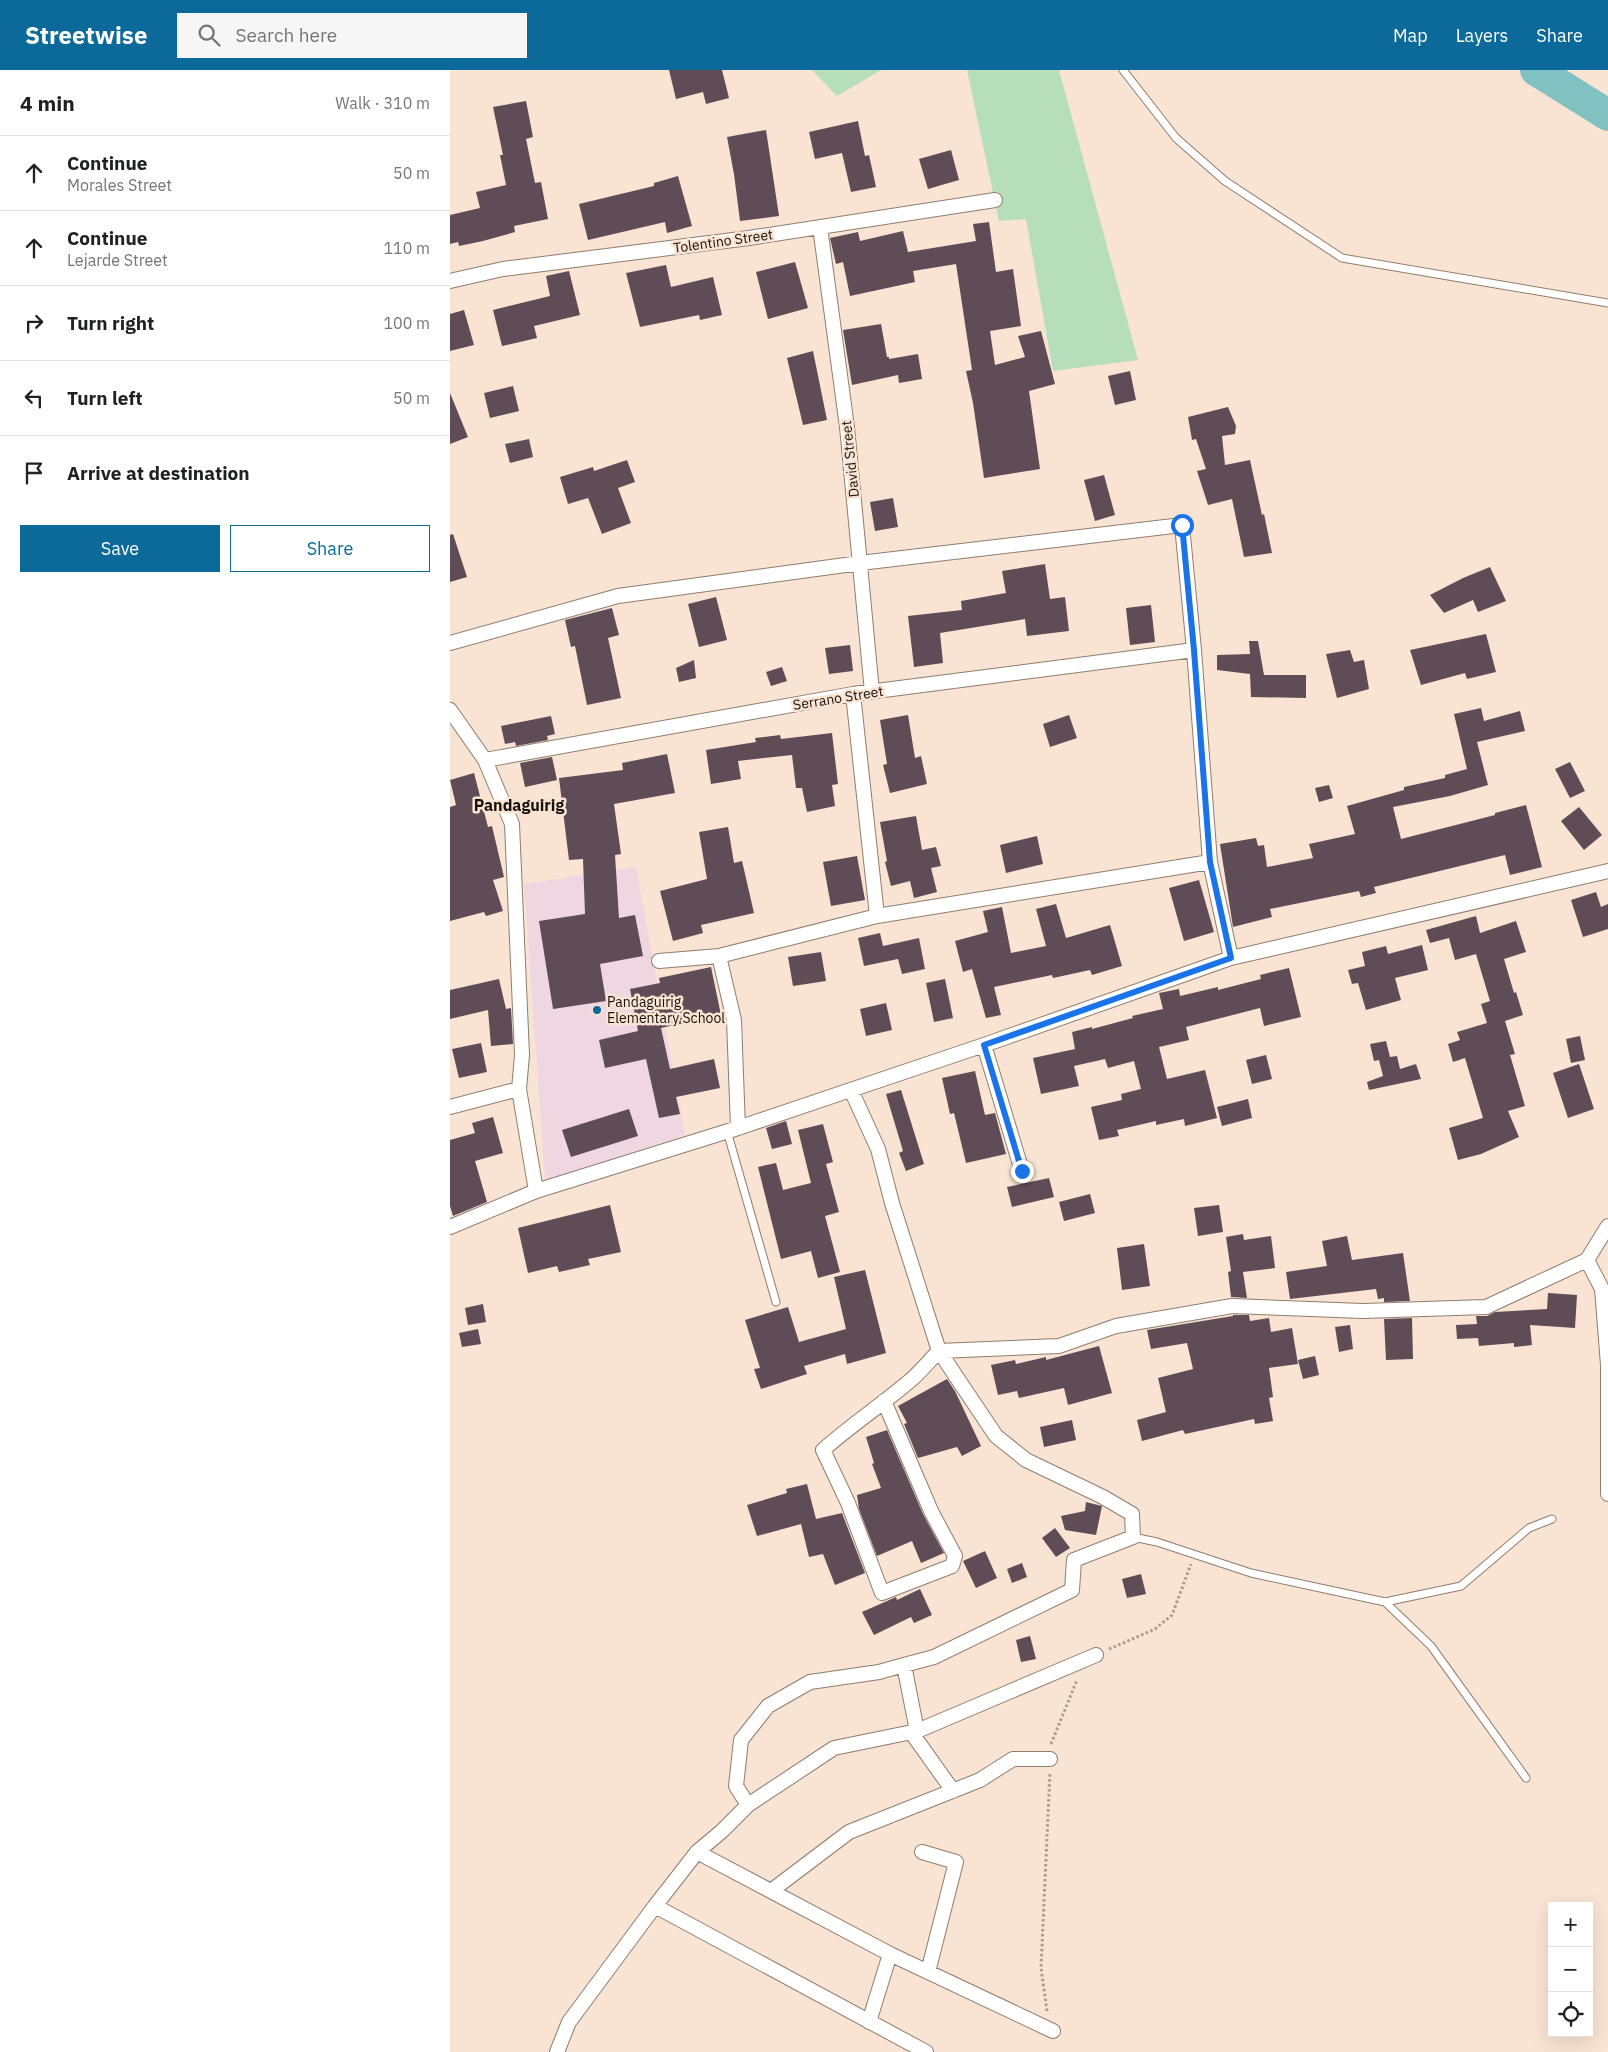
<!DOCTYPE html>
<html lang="en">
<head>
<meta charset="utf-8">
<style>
  body { margin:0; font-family:"IBM Plex Sans",sans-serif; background:#f6f6f6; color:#202124 }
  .controls { position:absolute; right:15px; bottom:15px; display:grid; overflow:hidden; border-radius:0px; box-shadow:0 5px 20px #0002 }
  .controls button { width:45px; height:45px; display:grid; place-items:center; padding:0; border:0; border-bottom:1px solid #e0e0e0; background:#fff; color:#202124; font:25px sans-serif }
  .stop { position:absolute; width:15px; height:15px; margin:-11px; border:4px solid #1a73e8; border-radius:50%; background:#fff }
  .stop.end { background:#1a73e8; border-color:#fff; box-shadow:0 1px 5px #0008 }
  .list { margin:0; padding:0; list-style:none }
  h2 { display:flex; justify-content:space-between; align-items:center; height:65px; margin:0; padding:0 20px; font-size:21px }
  h2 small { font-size:16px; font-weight:400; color:#757577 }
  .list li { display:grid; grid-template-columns:32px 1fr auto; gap:15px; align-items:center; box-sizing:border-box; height:75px; padding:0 20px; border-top:1px solid #e0e0e0 }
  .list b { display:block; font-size:19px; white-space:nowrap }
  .list p { margin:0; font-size:16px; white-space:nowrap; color:#757577 }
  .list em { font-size:16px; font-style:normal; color:#757577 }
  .actions { display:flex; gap:10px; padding:15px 20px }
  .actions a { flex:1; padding:11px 0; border:1px solid #0b6a99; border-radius:0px; text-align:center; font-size:18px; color:#0b6a99 }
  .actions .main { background:#0b6a99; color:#fff }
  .icon { flex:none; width:28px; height:28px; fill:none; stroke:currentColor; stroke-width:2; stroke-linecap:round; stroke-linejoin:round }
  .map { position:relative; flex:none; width:1158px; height:1982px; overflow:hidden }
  header { display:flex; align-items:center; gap:30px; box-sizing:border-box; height:70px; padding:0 25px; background:#0b6a99; color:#fff }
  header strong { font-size:24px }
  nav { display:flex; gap:28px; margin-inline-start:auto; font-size:18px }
  .search { width:350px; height:45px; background:#f6f6f6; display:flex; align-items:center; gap:12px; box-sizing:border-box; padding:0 18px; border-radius:0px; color:#757577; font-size:19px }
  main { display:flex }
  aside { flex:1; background:#fff }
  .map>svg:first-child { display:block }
</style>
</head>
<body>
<header>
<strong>Streetwise</strong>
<div class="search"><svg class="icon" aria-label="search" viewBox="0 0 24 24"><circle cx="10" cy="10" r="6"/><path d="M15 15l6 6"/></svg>Search here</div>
<nav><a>Map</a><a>Layers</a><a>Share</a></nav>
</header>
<main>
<aside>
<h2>4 min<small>Walk · 310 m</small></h2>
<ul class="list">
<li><svg class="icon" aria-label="ahead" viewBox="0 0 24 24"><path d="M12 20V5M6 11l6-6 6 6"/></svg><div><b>Continue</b><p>Morales Street</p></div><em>50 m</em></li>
<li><svg class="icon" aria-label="ahead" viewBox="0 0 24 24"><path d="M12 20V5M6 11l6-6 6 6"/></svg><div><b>Continue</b><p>Lejarde Street</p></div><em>110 m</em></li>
<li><svg class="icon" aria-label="right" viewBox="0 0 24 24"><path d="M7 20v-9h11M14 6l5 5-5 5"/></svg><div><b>Turn right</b></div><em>100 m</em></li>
<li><svg class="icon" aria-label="left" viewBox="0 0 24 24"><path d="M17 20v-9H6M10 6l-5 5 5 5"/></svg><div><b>Turn left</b></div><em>50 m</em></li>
<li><svg class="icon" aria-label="arrive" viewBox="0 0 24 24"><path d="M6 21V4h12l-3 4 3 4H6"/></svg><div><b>Arrive at destination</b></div></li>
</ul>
<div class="actions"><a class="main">Save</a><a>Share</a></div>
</aside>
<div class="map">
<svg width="1158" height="1982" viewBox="0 0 1158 1982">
  <rect width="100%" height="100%" fill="#f9e4d3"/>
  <path fill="#efd7e1" d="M186,797l49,268 -140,46 -21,-297z"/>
  <path fill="#b6deba" d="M362,0h69l-44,26z
    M517,0h92l79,290 -85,11 -27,-152 -27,2z"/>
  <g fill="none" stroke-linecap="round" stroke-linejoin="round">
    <path stroke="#82c1c2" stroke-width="32" d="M1086,0l72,45"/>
  </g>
  <path fill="#604c56" d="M219,0h53l7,28 -23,6 -3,-12 -27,7z
    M76,31l7,36 -7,2 9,44 6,-1 7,37 -34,7 1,6 -32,9 -24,5 -1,-4 -8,2v-29l30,-7 -4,-16 30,-7 -6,-30h3l-10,-48z
    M408,51l7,35 4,-1 7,32 -25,5 -9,-39 -27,6 -6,-27z
    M316,60l13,86 -39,5 -6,-47 -7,-37z
    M501,80l8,30 -31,9 -9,-30z
    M228,106l14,50 -25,7 -2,-11 -77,18 -9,-36 75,-18v-3z
    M539,152l7,50 17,-3 8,57 -31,5 5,34 30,-8 -7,-21 23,-5 14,53 -26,7 11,78 -56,9 -11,-75 -7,-32 6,-1 -16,-106 -43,7 2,11 -65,14 -7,-34 -7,2 -6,-26 28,-6 2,9 43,-10 5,21 68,-11 -3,-17z
    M345,192l13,46 -40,11 -12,-47z
    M216,195l5,22 42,-10 9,38 -22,5 -1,-5 -59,12 -14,-54z
    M119,201l11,44 -46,11 3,12 -35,8 -9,-36 57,-14 -4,-20z
    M14,240l10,35 -24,6v-37z
    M431,254l6,33h2v2l29,-5 4,25 -23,4 -1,-8 -46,10 -9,-55z
    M363,281l14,69 -24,5 -16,-67z
    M680,301l6,29 -21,5 -7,-29z
    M63,316l6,25 -29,7 -6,-25z
    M0,323l18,44 -18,7z
    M778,337l8,19 -1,8 -13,2 3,29 25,-5 12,55 2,-1 8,39 -28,4 -12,-58 -24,6 -11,-34 9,-2 -10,-30 -4,1 -4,-23z
    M79,369l4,18 -23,6 -5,-19z
    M177,390l8,22 -17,6 13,35 -29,11 -14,-36 -20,6 -8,-27 33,-10 1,4z
    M654,405l11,40 -20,6 -11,-41z
    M443,428l5,29 -23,4 -5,-29z
    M3,464l14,43 -17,5v-47z
    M595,494l5,35 15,-2 4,34 -42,5 -2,-17 -85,14 3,30 -29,4 -6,-51 54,-6 -1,-9 45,-8 -4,-22z
    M1040,497l16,34 -28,11 -5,-12 -29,13 -14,-18 33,-17z
    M266,527l11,43 -28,7 -11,-43z
    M701,535l4,37 -25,3 -4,-37z
    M162,538l7,27 -11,3 13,60 -34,7 -12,-59 -4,1 -6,-27z
    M1036,564l10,38 -29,7 -2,-6 -44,12 -11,-35z
    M799,571h9l6,34h42v23l-55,-1 -1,-23 -33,-4v-15l33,-1z
    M400,575l3,26 -24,3 -4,-26z
    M900,580l4,12 10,-2 5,29 -32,9 -11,-44z
    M244,590l2,18 -17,4 -3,-14z
    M332,597l5,14 -16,5 -5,-14z
    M1031,638l3,13 36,-10 5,20 -48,11 11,43 -38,11 -57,11 8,32 94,-24v-2l31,-8 16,62 -32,8 -5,-20 -131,32 2,6 -15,4 -2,-6 -89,18 2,8 -39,10 -13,-83 36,-6 2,8 6,-1 3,22 46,-9 -4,-14 46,-10 -8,-28 57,-16v-3l41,-9v-3l22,-6 -13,-55z
    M458,645l7,43 6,-2 6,28 -37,9 -7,-28 4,-1 -7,-44z
    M619,645l8,23 -27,9 -7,-23z
    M101,646l4,18 -8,2 1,4 -32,6 -1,-4 -10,2 -4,-18z
    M382,663l6,51 -6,1 3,21 -28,6 -5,-24h-6l-4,-33 -54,6 3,18 -30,5 -5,-34 50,-8 -1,-4 25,-3 1,4z
    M217,684l8,39 -61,11 7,50 -6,1 4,63 16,-3 8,41 -43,8 6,37 -53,8 -14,-88 46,-7 -2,-55 -14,1 -10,-82 64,-8 -1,-7z
    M102,687l5,23 -32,7 -5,-24z
    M1120,692l15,29 -15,7 -15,-29z
    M24,703l14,54 4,-1 12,51 -11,3 10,31 -17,5 -2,-4 -34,9v-114l6,-2 -6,-25z
    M879,715l4,13 -14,4 -4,-14z
    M1129,737l23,28 -18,15 -23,-29z
    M466,746l6,34 14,-3 5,19 -10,2 6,24 -23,6 -4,-17 -19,5 -6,-24 2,-1 -7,-39z
    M278,757l6,36 8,-2 12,52 -53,12 2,8 -30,8 -13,-50 47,-12 -8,-47z
    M587,766l6,28 -37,9 -6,-28z
    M407,786l8,44 -34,6 -8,-44z
    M749,810l15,52 -30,9 -15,-53z
    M1146,822l5,15 7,-3v25l-25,8 -12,-37z
    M606,834l10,34 44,-13 12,41 -30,9 -2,-5 -37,8 -1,-3 -58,12 7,28 -15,3 -14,-49 -9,3 -8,-31 33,-9 -5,-21 19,-4 9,46 35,-7 -10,-37z
    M1026,846l4,17 36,-12 10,31 -22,7 10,34 2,-1 7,23 -18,6 10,33 -5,1 15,51 -17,5 11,26 -38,17 -23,6 -9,-32 34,-10 -18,-60 -12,4 -5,-18 12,-4 -3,-8 30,-9 -6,-19 9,-3 -14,-47 -21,6 -6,-22 -19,5 -4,-13z
    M430,863l3,13 36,-8 6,31 -23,5 -4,-15 -34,7 -6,-28z
    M972,875l6,25 -33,8 6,22 -35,10 -8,-27 -6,1 -4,-14 17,-4 -3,-14 24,-6 2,8z
    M371,882l5,29 -33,5 -5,-29z
    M261,897l10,48 -60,13 9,41 44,-10 6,29 -44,9 4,17 -21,4 -13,-59 -41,9 -6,-28 39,-9 -8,-42 30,-6 -1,-5z
    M839,898l12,49 -37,9 -4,-18 -74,19 3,13 -30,7 8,32 38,-9 12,48 -32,8 -1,-7 -28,6v-4l-39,9 2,6 -20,4 -8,-33 31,-7 -1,-6 20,-5 -7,-28 -26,7 -3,-9 -31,7 5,20 -38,8 -8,-36 42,-9 -3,-17 20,-5v2l41,-11 -1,-2 31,-7 -4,-16 20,-4 1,7 38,-9v3l43,-11 -1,-4z
    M49,909l7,30 5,-1 2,36 -22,2 -3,-36 -38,9v-29z
    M495,909l8,39 -19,4 -8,-39z
    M436,933l6,27 -26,6 -6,-27z
    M1130,966l5,24 -14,3 -5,-24z
    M936,971l4,16 7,-1 3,13 16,-5 5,15 -52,11 -2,-8 16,-6 -4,-16 -5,1 -4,-17z
    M31,973l6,29 -28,6 -7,-29z
    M816,985l6,24 -20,5 -6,-24z
    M1129,994l15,45 -26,9 -15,-45z
    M525,1001l10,44 10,-2 11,41 -40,9 -12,-50 -4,1 -8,-36z
    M451,1020l23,74 -18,7 -7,-18 4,-2 -17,-57z
    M798,1029l4,19 -30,8 -5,-19z
    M179,1039l9,27 -67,21 -9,-27z
    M43,1047l10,36 -28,8 12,41 -34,14 -3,-10v-66l25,-7 -3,-10z
    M336,1051l6,23 -20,5 -6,-21z
    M373,1054l10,38 -7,2 13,48 -14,4 15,56 -22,6 -7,-27 -30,8 -23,-92 18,-4 7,27 28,-7 -13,-53z
    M599,1108l5,19 -42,10 -5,-20z
    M640,1124l5,19 -31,8 -5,-19z
    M160,1135l11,47 -33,7 2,6 -31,7 -2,-6 -29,7 -10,-45z
    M769,1135l4,27 -25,4 -4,-28z
    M793,1164l1,6 27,-4 4,32 -32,4 4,26 -16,-1 -3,-25 3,-1 -5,-34z
    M897,1166l5,24 51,-7 7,48 -26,1v-4l-6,1 -2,-10 -86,10 -4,-27 41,-6 -5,-25z
    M694,1174l6,42 -28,4 -5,-42z
    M415,1200l21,83 -39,11 -2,-10 -41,12 3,8 -46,15 -7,-20 6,-1 -15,-48 43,-13 11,35 47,-13 -12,-52z
    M1098,1223l29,2 -2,33 -45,-3 2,20 -18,2v-4l-35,3 -1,-8 -21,1 -1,-14 21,-1 -1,-8h11l8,-4 52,-3z
    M33,1234l3,18 -18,3 -3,-17z
    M783,1245h16l1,6 19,-3 2,14 21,-4 6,36 -29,4 4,29 -4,1 4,23 -18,3 -1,-5 -69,15 -2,-4 -41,11 -5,-21 29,-8 -8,-34 35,-9 -6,-26 -36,6 -4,-19 86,-14z
    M962,1248l1,41 -27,1 -2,-41z
    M900,1255l3,24 -14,3 -4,-25z
    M28,1259l3,15 -19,3 -3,-14z
    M649,1276l13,47 -44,12 -4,-17 -45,10 -2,-7 -19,4 -7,-30 24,-5 1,4 30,-7v3z
    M865,1286l4,19 -16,4 -5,-19z
    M497,1309l8,12 26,55 -19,10 -5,-9 -39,11 -14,-34 3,-1 -9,-17z
    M622,1350l4,20 -32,7 -4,-20z
    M437,1360l36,84 21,39 -23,10 -9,-22 -35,15 -18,-47 -2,-14 24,-7 -9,-24 2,-1 -8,-26z
    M357,1414l9,35 26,-6 23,60 -30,12 -12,-31 -14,3 -8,-33 -44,12 -10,-31 40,-12 -1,-4z
    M636,1432l16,4 -6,29 -31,-5 -4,-14 24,-5z
    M605,1458l15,20 -14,9 -14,-19z
    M535,1481l12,27 -21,10 -13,-27z
    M572,1493l5,14 -15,6 -5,-14z
    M691,1504l5,20 -19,4 -5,-19z
    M470,1519l12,26 -18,8 -3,-6 -37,18 -12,-23 34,-15 1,3z
    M580,1566l6,23 -15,3 -5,-22z"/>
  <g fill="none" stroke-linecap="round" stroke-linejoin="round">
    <defs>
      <path id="service" d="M673,0l53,68 49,43 117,77 266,45
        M277,1061l49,171
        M683,1467l24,5 94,31 134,29 76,-16 68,-58 23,-9
        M935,1532l46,44 95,132"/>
      <path id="minor" d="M370,157l27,200 25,265
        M0,211l53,-12 246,-31 246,-38
        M0,573l168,-47 242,-33 322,-38 12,125 16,212 21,96
        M403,624l24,222
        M0,640l35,50 27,64 10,231 -3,34 17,102
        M35,690l368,-66 341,-44
        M269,886l15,64 4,108
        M209,891l60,-5 158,-40 333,-54
        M534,975l38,126
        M401,1020l27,59 14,54 47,148c-9,9 -18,20 -27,28 -29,25 -61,46 -89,71l25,53 34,90 70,-27 3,-10 -24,-45 -47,-110
        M0,1037l69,-18
        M0,1157l86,-36 202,-63 246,-83 247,-87 377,-87
        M1137,1190l21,-34
        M454,1595l30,-8 138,-67 2,-30 59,-23 -1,-23 -29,-17 -77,-37 -30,-24 -57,-85 120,-5 57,-20 116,-20 131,5 123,-4 101,-47 15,29 6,76v129
        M461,1662l42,59
        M298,1735l-12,-19 5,-46 27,-34 42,-24 69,-10 25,-7 13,66
        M247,1782l193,102 163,77
        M472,1782l34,10 -28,110
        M321,1821l78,-59 131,-52 33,-21h37
        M205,1836l271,146
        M419,1952l21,-68
        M107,1982l12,-30 86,-116 42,-54 25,-21 26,-26 86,-57 83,-17 179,-76"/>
    </defs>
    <use href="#service" stroke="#8f7d6d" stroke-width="9"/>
    <use href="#minor" stroke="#8f7d6d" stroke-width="16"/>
    <path stroke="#ab9b8e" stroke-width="3" stroke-dasharray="2.5 2.5" stroke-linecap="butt" d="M659,1579l46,-20 17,-14 19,-51
      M601,1674l26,-64
      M597,1941l-6,-43 9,-196"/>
    <use href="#service" stroke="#fff" stroke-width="7"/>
    <use href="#minor" stroke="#fff" stroke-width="14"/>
  </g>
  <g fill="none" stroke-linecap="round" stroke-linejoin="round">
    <path stroke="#1a73e8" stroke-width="6" d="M572,1101l-38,-126 247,-87 -21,-96 -16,-212 -12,-125"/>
  </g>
  <circle fill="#0b6a99" stroke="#f9e4d3" stroke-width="2" cx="147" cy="940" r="5"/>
  <g text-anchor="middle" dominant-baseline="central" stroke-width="5" stroke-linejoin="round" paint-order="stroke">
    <g font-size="14" fill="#19120c" stroke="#f9e4d3">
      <text transform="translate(273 171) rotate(-8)">Tolentino Street</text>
      <text transform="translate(400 389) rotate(-96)">David Street</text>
      <text transform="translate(388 628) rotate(-9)">Serrano Street</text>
    </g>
    <g font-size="14" fill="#19120c" stroke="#f9e4d3" text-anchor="start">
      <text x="157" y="932">Pandaguirig<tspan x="157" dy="16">Elementary School</tspan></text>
    </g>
    <g font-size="16" font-weight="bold" fill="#19120c" stroke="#f9e4d3">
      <text x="69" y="735">Pandaguirig</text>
    </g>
  </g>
</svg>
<div class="controls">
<button>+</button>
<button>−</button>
<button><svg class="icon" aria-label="locate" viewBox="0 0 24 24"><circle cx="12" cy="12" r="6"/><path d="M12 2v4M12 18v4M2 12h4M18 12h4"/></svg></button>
</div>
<div class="stop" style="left:732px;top:455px"></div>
<div class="stop end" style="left:572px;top:1101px"></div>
</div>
</main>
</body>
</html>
